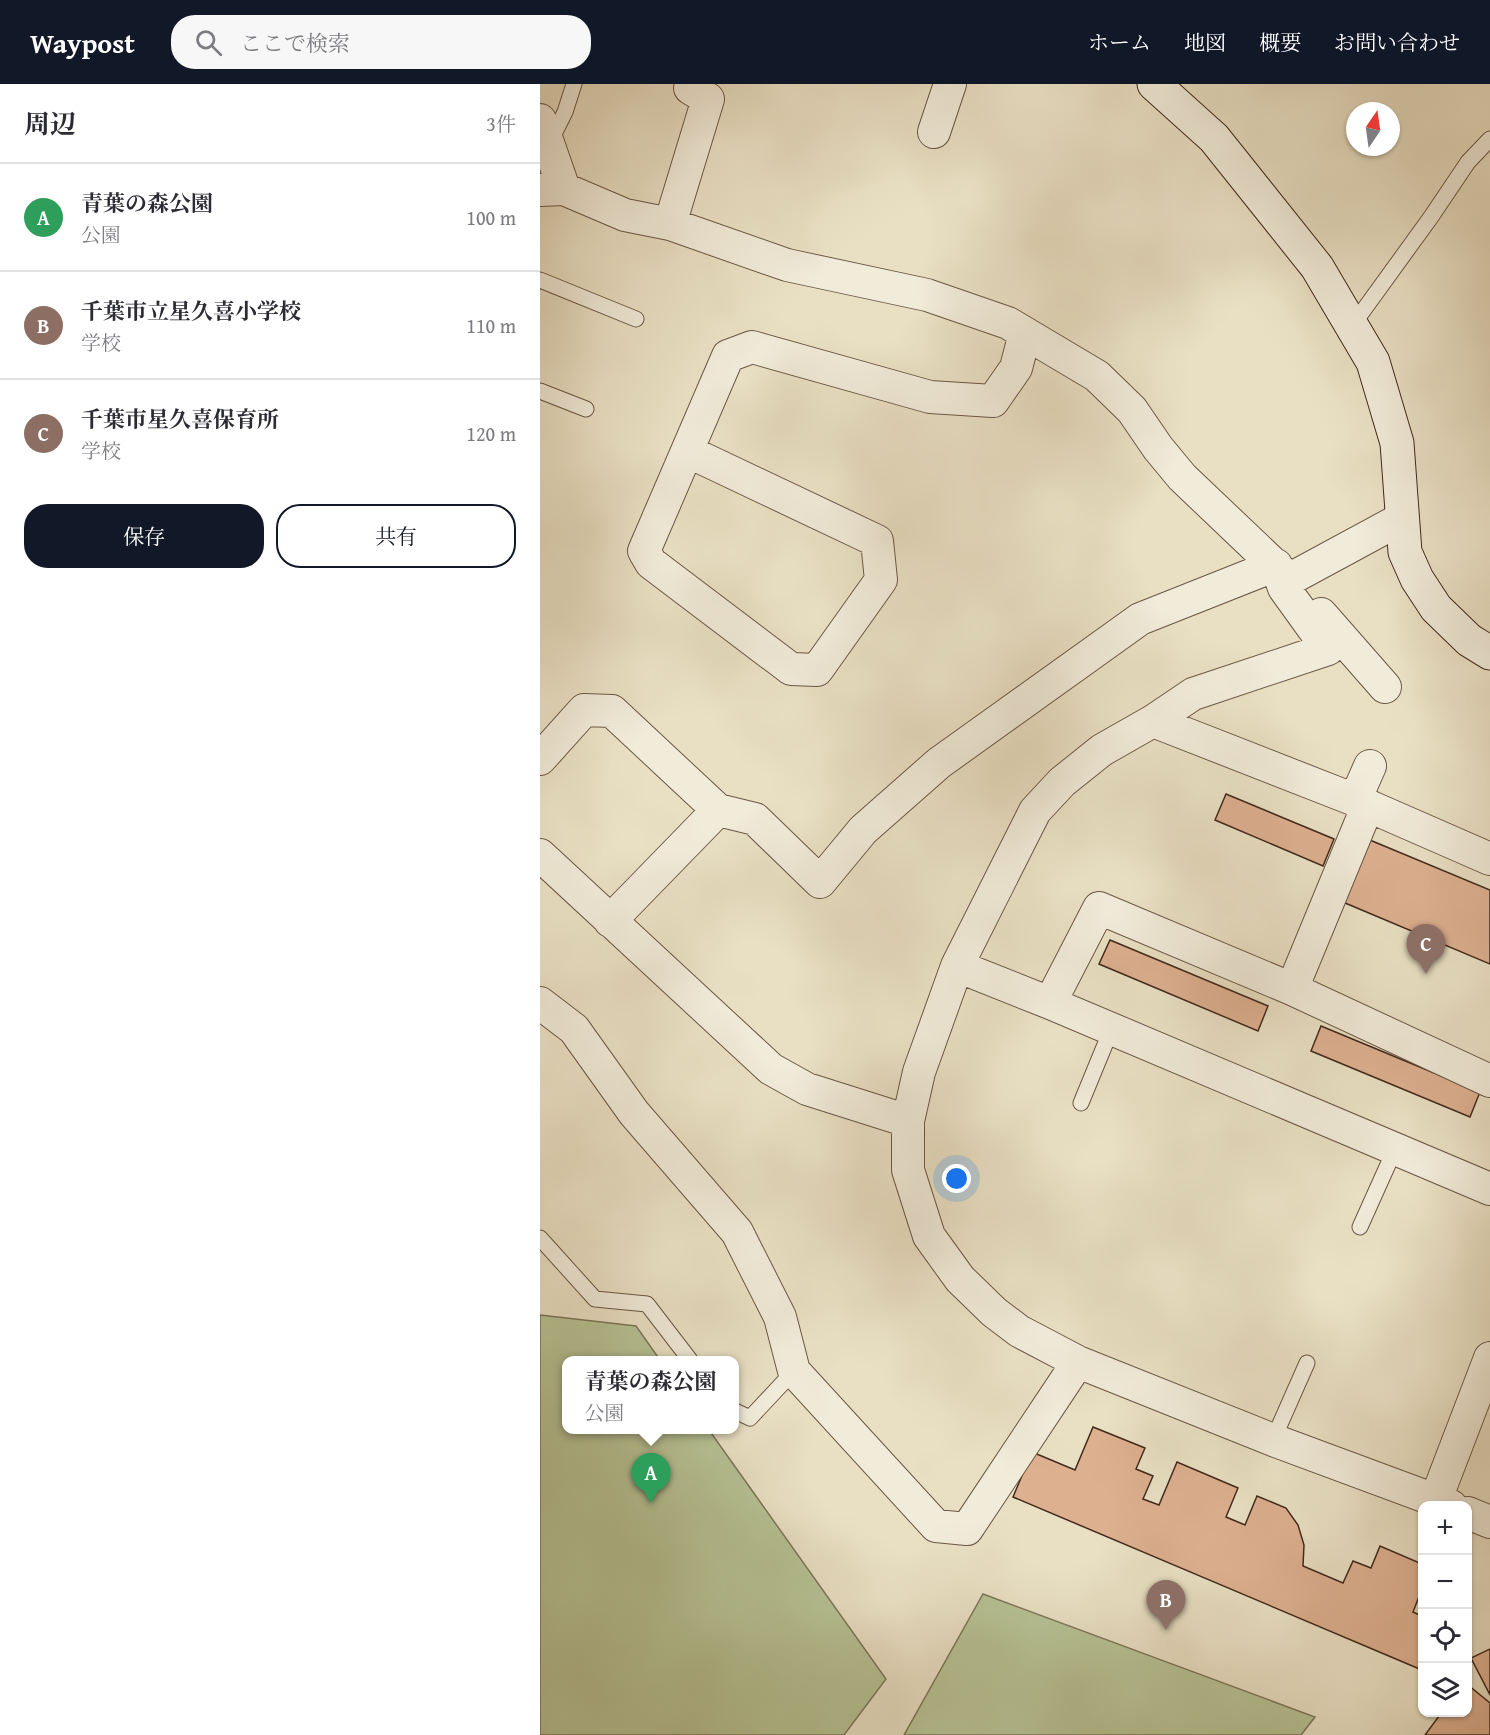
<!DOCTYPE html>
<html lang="ja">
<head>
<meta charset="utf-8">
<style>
  body { margin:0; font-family:"Gentium Book Plus","Noto Serif JP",serif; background:#f7f7f7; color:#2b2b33 }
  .controls { position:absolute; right:18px; bottom:18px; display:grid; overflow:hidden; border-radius:12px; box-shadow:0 2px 4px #0004 }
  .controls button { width:54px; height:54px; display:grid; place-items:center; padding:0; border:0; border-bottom:2px solid #e1e1e2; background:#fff; color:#2b2b33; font:30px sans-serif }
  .compass { position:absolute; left:806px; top:18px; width:54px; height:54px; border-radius:50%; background:#fff; box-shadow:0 2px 4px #0004; rotate:13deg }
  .you { position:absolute; left:417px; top:1095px; width:21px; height:21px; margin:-15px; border:4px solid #fff; border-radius:50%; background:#1a73e8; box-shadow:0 0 0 9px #1a73e833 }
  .badge { display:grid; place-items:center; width:39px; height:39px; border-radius:50%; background:#111827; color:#fff; font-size:20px; font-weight:700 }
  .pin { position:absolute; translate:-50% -50px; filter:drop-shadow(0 2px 3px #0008) }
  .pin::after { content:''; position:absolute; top:32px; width:21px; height:18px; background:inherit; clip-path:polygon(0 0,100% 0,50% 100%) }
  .popup { position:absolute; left:22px; top:1272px; width:177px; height:78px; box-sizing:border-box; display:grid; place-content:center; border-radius:12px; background:#fff; filter:drop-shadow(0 2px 4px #0005); font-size:20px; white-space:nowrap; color:#7c7c81 }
  .popup b { font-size:22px; color:#2b2b33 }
  .popup::after { content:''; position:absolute; left:50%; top:100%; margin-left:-12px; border:12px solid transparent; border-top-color:#fff }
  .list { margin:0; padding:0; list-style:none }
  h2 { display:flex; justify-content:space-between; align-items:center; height:78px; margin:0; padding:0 24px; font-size:26px }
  h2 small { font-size:20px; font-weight:400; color:#7c7c81 }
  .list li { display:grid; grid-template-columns:39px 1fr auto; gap:18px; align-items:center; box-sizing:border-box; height:108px; padding:0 24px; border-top:2px solid #e1e1e2 }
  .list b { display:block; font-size:22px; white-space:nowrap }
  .list p { margin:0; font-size:20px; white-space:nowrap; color:#7c7c81 }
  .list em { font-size:20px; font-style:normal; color:#7c7c81 }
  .actions { display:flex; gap:12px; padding:18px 24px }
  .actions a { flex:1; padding:14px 0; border:2px solid #111827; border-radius:24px; text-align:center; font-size:21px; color:#111827 }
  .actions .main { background:#111827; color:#fff }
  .icon { flex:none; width:33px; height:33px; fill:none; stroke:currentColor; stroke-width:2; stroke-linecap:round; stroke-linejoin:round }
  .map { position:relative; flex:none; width:950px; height:1651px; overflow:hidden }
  header { display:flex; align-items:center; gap:36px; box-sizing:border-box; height:84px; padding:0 30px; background:#111827; color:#fff }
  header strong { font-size:28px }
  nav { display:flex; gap:33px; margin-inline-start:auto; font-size:21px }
  .search { width:420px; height:54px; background:#f7f7f7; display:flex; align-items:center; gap:15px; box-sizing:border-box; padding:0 21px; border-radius:24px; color:#7c7c81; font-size:22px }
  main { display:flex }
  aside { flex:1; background:#fff }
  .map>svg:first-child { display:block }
</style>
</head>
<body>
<header>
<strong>Waypost</strong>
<div class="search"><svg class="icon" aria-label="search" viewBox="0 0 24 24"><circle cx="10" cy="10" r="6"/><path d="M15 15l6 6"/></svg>ここで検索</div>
<nav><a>ホーム</a><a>地図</a><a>概要</a><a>お問い合わせ</a></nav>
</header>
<main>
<aside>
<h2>周辺<small>3件</small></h2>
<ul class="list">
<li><span class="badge" style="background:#2e9e5b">A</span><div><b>青葉の森公園</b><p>公園</p></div><em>100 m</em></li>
<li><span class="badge" style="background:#8d6e63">B</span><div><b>千葉市立星久喜小学校</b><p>学校</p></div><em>110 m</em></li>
<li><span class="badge" style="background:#8d6e63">C</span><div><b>千葉市星久喜保育所</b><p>学校</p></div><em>120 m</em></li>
</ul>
<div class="actions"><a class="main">保存</a><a>共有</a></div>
</aside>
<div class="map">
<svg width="950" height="1651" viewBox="0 0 950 1651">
  <rect width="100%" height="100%" fill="#e9e0c4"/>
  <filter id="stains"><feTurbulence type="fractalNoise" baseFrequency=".00333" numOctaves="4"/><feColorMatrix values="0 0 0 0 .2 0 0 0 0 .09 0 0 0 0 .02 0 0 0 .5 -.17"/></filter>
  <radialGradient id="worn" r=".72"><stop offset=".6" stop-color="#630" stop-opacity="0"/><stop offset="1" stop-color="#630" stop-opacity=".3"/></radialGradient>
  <path fill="#b6c295" stroke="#7c7658" stroke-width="1.5" d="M0,1231l96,11 24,34h-93v70h142l177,249 -42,56h-304z
    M443,1510l332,123 -14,18h-397z"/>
  <path fill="#ddb090" stroke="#41291b" stroke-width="1.5" d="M686,710l108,45 -11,27 -108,-46z
    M825,754l125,52v74l-152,-64z
    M570,856l158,66 -10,25 -159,-67z
    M781,942l159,66 -10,25 -159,-66z
    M553,1343l52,21 -9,21 17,7 -10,23 16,6 18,-43 61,26 -12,29 19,8 12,-29 29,12 12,17 6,20 -1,21 40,17 10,-22 18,7 9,-22 42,18v25l-9,23 9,4v54l-409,-173 19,-45 43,18z
    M950,1565v46l-19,-37z
    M928,1601l22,18v32h-65l17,-23h26z"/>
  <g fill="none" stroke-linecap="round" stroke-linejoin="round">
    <defs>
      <path id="lane" d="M10,58l15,-30 9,-28
        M0,196l96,39
        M812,242l79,-109 37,-55 22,-23
        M0,307l46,18
        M541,1019l30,-73
        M820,1143l35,-78
        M0,1154l55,61 52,5 43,56
        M195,1327l15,7 44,-47
        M733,1356l34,-77"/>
      <path id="street" d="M0,36l24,69
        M394,48l16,-48
        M0,106l24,-1 61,26 45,9 38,-125 -18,-11 1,-4
        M130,140l117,41 140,30 81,28 89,53 35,34 26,38 24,29 105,100
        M147,367l190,90 4,39 -64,90 -26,-1 -140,-106 -7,-12 84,-195 24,-9 178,50 63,4 23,-33 9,-35
        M750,495l111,-60
        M781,530l64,73
        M613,637l202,79 15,-34
        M0,675l44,-49 28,1 106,99 -108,111
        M815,716l135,59
        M178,726l37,9 65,63 43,-52 76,-67 201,-144 136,-54 8,23 44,61 -135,45 -40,27 -51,29 -40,32 -27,29 -78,155 -38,106 -11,49v49l21,66 31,43 34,33 25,19 59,31 195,78 178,66
        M0,771l231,214 36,20 101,32
        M417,882l93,37 440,186
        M752,905l76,-184
        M0,919l34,26 60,84 103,119 43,85 14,54 142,155 31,3 111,-167
        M510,919l49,-95 193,81 198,92
        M896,1415l54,-141
        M928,1429l22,9"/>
      <path id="secondary" d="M614,0l60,54 103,129 56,95 24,81 8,109 12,27 19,29 33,32 21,13"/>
    </defs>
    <use href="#lane" stroke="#6b5745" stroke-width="17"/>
    <use href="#street" stroke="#6b5745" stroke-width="34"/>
    <use href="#secondary" stroke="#41291b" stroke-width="35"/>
    <use href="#lane" stroke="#f1ebd9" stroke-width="15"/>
    <use href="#street" stroke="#f1ebd9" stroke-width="32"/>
    <use href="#secondary" stroke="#f1ebd9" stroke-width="33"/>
  </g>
  <rect width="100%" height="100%" filter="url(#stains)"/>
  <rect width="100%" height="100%" fill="url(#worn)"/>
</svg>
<div class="controls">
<button>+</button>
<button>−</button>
<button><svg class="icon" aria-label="locate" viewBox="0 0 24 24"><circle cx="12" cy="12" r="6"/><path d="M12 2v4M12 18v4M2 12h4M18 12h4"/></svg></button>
<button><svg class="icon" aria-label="layers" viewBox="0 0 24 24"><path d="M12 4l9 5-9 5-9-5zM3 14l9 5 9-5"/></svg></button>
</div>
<svg class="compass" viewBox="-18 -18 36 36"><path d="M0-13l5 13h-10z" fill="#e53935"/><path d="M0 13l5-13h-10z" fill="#7c7c81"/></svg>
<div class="you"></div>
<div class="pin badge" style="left:111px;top:1419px;background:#2e9e5b">A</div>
<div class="popup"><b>青葉の森公園</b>公園</div>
<div class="pin badge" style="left:626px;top:1546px;background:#8d6e63">B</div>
<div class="pin badge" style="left:886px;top:890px;background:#8d6e63">C</div>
</div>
</main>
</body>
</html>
